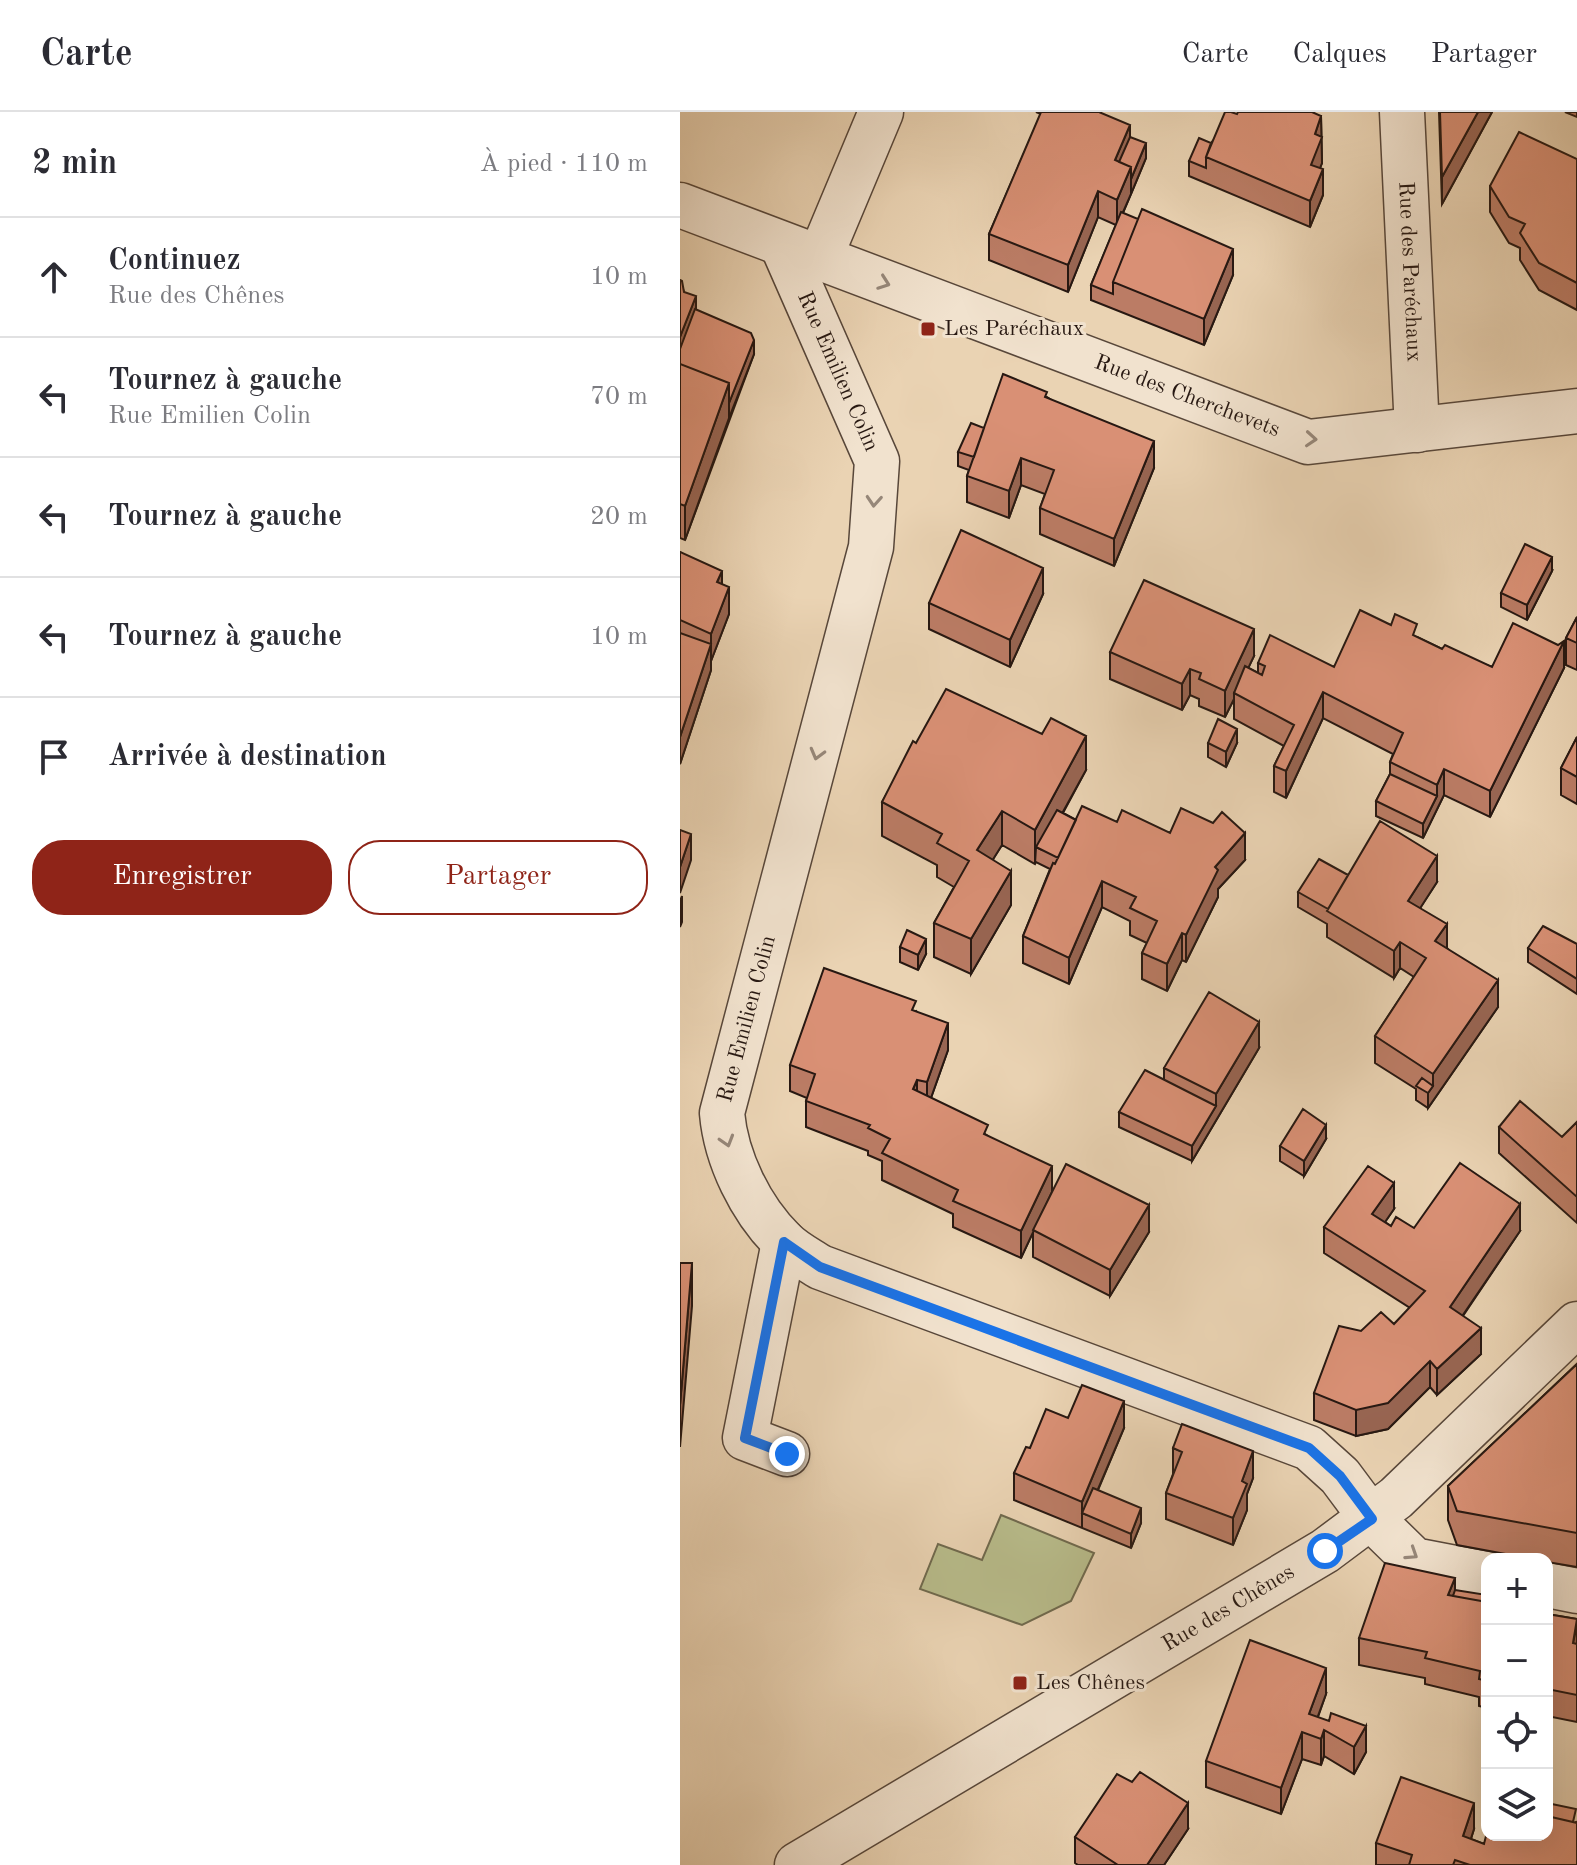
<!DOCTYPE html>
<html lang="fr">
<head>
<meta charset="utf-8">
<style>
  body { margin:0; font-family:"Old Standard TT",serif; background:#f2f2f3; color:#2b2b33 }
  .controls { position:absolute; right:24px; bottom:24px; display:grid; overflow:hidden; border-radius:16px; box-shadow:0 8px 32px #0002 }
  .controls button { width:72px; height:72px; display:grid; place-items:center; padding:0; border:0; border-bottom:2px solid #e1e1e2; background:#fff; color:#2b2b33; font:40px sans-serif }
  .stop { position:absolute; width:24px; height:24px; margin:-18px; border:6px solid #1a73e8; border-radius:50%; background:#fff }
  .stop.end { background:#1a73e8; border-color:#fff; box-shadow:0 2px 8px #0008 }
  .list { margin:0; padding:0; list-style:none }
  h2 { display:flex; justify-content:space-between; align-items:center; height:104px; margin:0; padding:0 32px; font-size:34px }
  h2 small { font-size:26px; font-weight:400; color:#7c7c81 }
  .list li { display:grid; grid-template-columns:52px 1fr auto; gap:24px; align-items:center; box-sizing:border-box; height:120px; padding:0 32px; border-top:2px solid #e1e1e2 }
  .list b { display:block; font-size:30px; white-space:nowrap }
  .list p { margin:0; font-size:26px; white-space:nowrap; color:#7c7c81 }
  .list em { font-size:26px; font-style:normal; color:#7c7c81 }
  .actions { display:flex; gap:16px; padding:24px 32px }
  .actions a { flex:1; padding:18px 0; border:2px solid #8f2418; border-radius:32px; text-align:center; font-size:28px; color:#8f2418 }
  .actions .main { background:#8f2418; color:#fff }
  .icon { flex:none; width:44px; height:44px; fill:none; stroke:currentColor; stroke-width:2; stroke-linecap:round; stroke-linejoin:round }
  .map { position:relative; flex:none; width:897px; height:1753px; overflow:hidden }
  header { display:flex; align-items:center; gap:48px; box-sizing:border-box; height:112px; padding:0 40px; background:#fff; border-bottom:2px solid #e1e1e2 }
  header strong { font-size:38px }
  nav { display:flex; gap:44px; margin-inline-start:auto; font-size:28px }
  main { display:flex }
  aside { flex:1; background:#fff }
  .map>svg:first-child { display:block }
</style>
</head>
<body>
<header>
<strong>Carte</strong>
<nav><a>Carte</a><a>Calques</a><a>Partager</a></nav>
</header>
<main>
<aside>
<h2>2 min<small>À pied · 110 m</small></h2>
<ul class="list">
<li><svg class="icon" aria-label="ahead" viewBox="0 0 24 24"><path d="M12 20V5M6 11l6-6 6 6"/></svg><div><b>Continuez</b><p>Rue des Chênes</p></div><em>10 m</em></li>
<li><svg class="icon" aria-label="left" viewBox="0 0 24 24"><path d="M17 20v-9H6M10 6l-5 5 5 5"/></svg><div><b>Tournez à gauche</b><p>Rue Emilien Colin</p></div><em>70 m</em></li>
<li><svg class="icon" aria-label="left" viewBox="0 0 24 24"><path d="M17 20v-9H6M10 6l-5 5 5 5"/></svg><div><b>Tournez à gauche</b></div><em>20 m</em></li>
<li><svg class="icon" aria-label="left" viewBox="0 0 24 24"><path d="M17 20v-9H6M10 6l-5 5 5 5"/></svg><div><b>Tournez à gauche</b></div><em>10 m</em></li>
<li><svg class="icon" aria-label="arrive" viewBox="0 0 24 24"><path d="M6 21V4h12l-3 4 3 4H6"/></svg><div><b>Arrivée à destination</b></div></li>
</ul>
<div class="actions"><a class="main">Enregistrer</a><a>Partager</a></div>
</aside>
<div class="map">
<svg width="897" height="1753" viewBox="0 0 897 1753">
  <rect width="100%" height="100%" fill="#ead3b3"/>
  <filter id="stains"><feTurbulence type="fractalNoise" baseFrequency=".0025" numOctaves="4"/><feColorMatrix values="0 0 0 0 .2 0 0 0 0 .09 0 0 0 0 .02 0 0 0 .5 -.17"/></filter>
  <radialGradient id="worn" r=".72"><stop offset=".6" stop-color="#630" stop-opacity="0"/><stop offset="1" stop-color="#630" stop-opacity=".3"/></radialGradient>
  <path fill="#b8bc8b" stroke="#706a4e" stroke-width="2" d="M321,1403l93,38 -23,48 -49,24 -102,-36 18,-45 44,16z"/>
  <g fill="none" stroke-linecap="round" stroke-linejoin="round">
    <defs>
      <g id="minor">
        <path id="s1" d="M722,0l15,318"/>
        <path id="s2" d="M0,93l628,237 269,-31"/>
        <path id="s3" d="M103,135l94,214 -6,86 -149,566c4,46 29,97 62,129 10,10 24,17 36,25l489,181 31,28 32,43 42,41 73,14"/>
        <path d="M139,148l62,-148"/>
        <path d="M104,1130l-39,196 42,16"/>
        <path d="M867,1473l30,6"/>
        <path id="s4" d="M117,1753l528,-314 71,-53 181,-174"/>
      </g>
    </defs>
    <use href="#minor" stroke="#58473a" stroke-width="47"/>
    <use href="#minor" stroke="#f1e2ce" stroke-width="44"/>
  </g>
  <path fill="#bb7c65" stroke="#271812" stroke-width="2" d="M356,0h63l31,25 16,21 -23,55 110,62 -29,70 -113,-45v-15l25,-60 -18,-8 -30,75 -79,-32v-26l52,-120z
    M759,0h53l-50,92z
    M885,0h12v5z
    M557,2l84,2 1,47 -2,5 3,27 -13,32 -121,-51v-15l22,-18z
    M897,47v151l-38,-20 -19,-30v-12l-11,-5 -19,-31v-26z
    M0,168l4,12 12,18 58,44 -69,186 -5,-2z
    M367,285l107,71 -40,98 -74,-32v-26l5,-14 -24,-9 -12,33 -42,-16v-26l2,-6 -11,-4v-14l26,-24z
    M0,440l42,32 7,30 -18,47v9l-31,94z
    M872,459l-25,49 -26,-13v-14z
    M363,482l-33,73 -81,-38v-26z
    M897,505v53l-11,-5v-27z
    M737,525l25,12 50,18 72,1 -74,149 -46,-22 -21,43 -47,-22v-15l14,-27v-12l3,-8 -70,-36 -37,80 -12,-6v-26l10,-20 -50,-27v-20l-9,18 -26,-11v-7l-9,-4 -8,15 -72,-31v-27l144,4 -6,12 10,5v-10l76,4z
    M897,625v67l-16,-9v-27z
    M236,631l170,27 -23,43 13,7 41,2 53,11 75,27 -27,29v8l-32,65 -4,-2 -15,31 -25,-12v-26l5,-10 -17,-8v-14l-28,-14 -33,77 -46,-21v-27l27,-67 -14,-7 -1,2 -33,-19 -9,14 18,46 -40,69 -37,-17v-34l20,-36 -17,-10v-12l-55,-29v-34z
    M528,631h29l-11,24 -18,-10z
    M668,763l89,7 -17,26 27,40 51,59 -70,101 -12,-8v-11l-41,-26v-27l39,-59 -14,-9 -6,10 -67,-41v-13l-29,-17v-15z
    M897,832v50l-49,-32v-14z
    M220,835l26,7 -8,16 -18,-8z
    M236,899l32,39 -17,48 57,38 64,56 97,40 -39,64 -77,-39v-25l-12,26 -68,-31v-13l-71,-34v-19l-14,-6v-4l-62,-24v-26l1,-3 -17,-7v-26z
    M579,936l-67,113 -73,-34v-15l45,-32v-12z
    M897,1010v101l-78,-70v-26l63,10z
    M646,1027l-22,37 -24,-15v-15z
    M714,1097l-9,13 6,4 23,2 106,3 -57,85 18,38 -44,41 -7,-8 -42,42 -32,7 -42,-16v-27l47,-62 33,-7 16,-16 -86,-55v-26z
    M897,1252v203l-30,-5v-3h-14l-76,-14 -9,-25v-34z
    M388,1306l56,10 -26,62 43,33 -10,25 -117,-48v-27l16,-25z
    M493,1336l80,30 -6,16v16l-14,35 -67,-26v-26l7,-19z
    M807,1483v113l-8,-2v-9l-54,-13v-6l-66,-13v-27z
    M867,1502l30,5v103l-30,-6z
    M646,1582l-8,23 48,35 -12,22 -30,-18 -3,9 -19,-6 -21,55 -75,-27v-26z
    M896,1710l1,43h-201v-22l98,-14 -3,10 13,5z
    M508,1717l-24,36h-86l-3,-2v-26z"/>
  <path fill="#986552" stroke="#271812" stroke-width="2" d="M798,0h14l-50,92v-27z
    M641,4l1,47 -11,28v-26l4,-31z
    M450,13v26l-10,23 -5,-14z
    M466,31v15l-15,36v-15z
    M451,55v27l-14,32v-26z
    M643,57v26l-13,32v-26z
    M418,79v26l-30,75v-27z
    M553,137v26l-29,70v-26z
    M16,184v27l-16,40v-26z
    M74,228v14l-25,64v-15z
    M49,271v35l-44,122v-34z
    M474,329v27l-40,98v-27z
    M341,346v27l-12,33v-27z
    M872,445v14l-25,49v-15z
    M363,456v26l-33,73v-27z
    M42,459v27l-5,-16z
    M49,475v27l-18,47v-27z
    M574,517v27l-18,38 -2,-1v6l-9,18v-26z
    M884,529v27l-74,149v-26z
    M31,532v26l-31,94v-27z
    M510,557v26l-8,15v-26z
    M643,580v26l-37,80v-27z
    M557,617v14l-11,24v-15z
    M406,624v34l-44,80 -6,-3 -1,17v-34z
    M764,657v26l-21,43v-14l14,-28v-11z
    M322,699v34l-25,40v-35z
    M565,721v27l-27,29v8l-32,65v-27l29,-68z
    M11,722v26l-11,33v-26z
    M757,744v26l-29,45v-26z
    M331,759v34l-40,69v-35z
    M422,769v26l-33,77v-26z
    M2,784v26l-2,5v-26z
    M767,812v27l-12,-10z
    M502,821v27l-15,31v-27z
    M246,827v15l-8,16v-15z
    M720,830v26l-6,10v-27z
    M818,868v27l-70,101v-15l5,-7v-12z
    M579,910v26l-67,113v-15l24,-40v-12z
    M268,911v27l-21,59v-27z
    M237,968v26l-4,-17z
    M646,1013v14l-22,37v-15z
    M372,1054v26l-31,66v-27z
    M714,1071v26l-22,32v-27z
    M840,1092v27l-70,103v-27z
    M469,1093v27l-39,64v-26z
    M12,1151v43l-12,141v-42z
    M801,1216v26l-44,41v-26z
    M750,1249v26l-42,42 -32,7v-26z
    M444,1289v27l-37,87 -5,-2v15v-26z
    M573,1339v27l-6,16v16l-14,35v-27l9,-37z
    M461,1396v15l-10,25v-14z
    M775,1466v26l-7,-9z
    M897,1513v26l-4,-8z
    M646,1556v26l-15,41 -2,-21z
    M686,1614v26l-12,22v-27z
    M644,1618v26l-3,9v-26z
    M622,1620v27l-21,55v-26z
    M508,1691v26l-24,36h-17z
    M794,1691v26l-11,34v-27z"/>
  <path fill="#d99075" stroke="#271812" stroke-width="2" d="M361,0h58l31,13 -15,35 16,7 -14,33 -19,-9 -30,74 -79,-31z
    M545,0h6l6,2 1,-2h74l9,4 -6,18 7,3 -11,28 12,4 -13,32 -104,-44z
    M760,0h38l-36,65z
    M839,20l58,27v124l-38,-20 -19,-30 5,-9 -16,-7 -19,-31z
    M450,25l16,6 -15,36v-12l-12,-5z
    M519,26l12,5 -5,14v11l-17,-7z
    M462,97l91,40 -29,70 -91,-37z
    M441,100l17,7 -25,63v12l-22,-9z
    M0,168l2,1 2,11 12,4 -16,41z
    M15,197l56,24 3,7 -25,63v-20l-49,-19v-15z
    M0,252l49,19 -44,123 -5,-2z
    M323,262l44,18 -2,5 109,44 -40,98 -74,-31 14,-38 -33,-12 -12,33 -42,-15z
    M291,311l13,5 -10,29 -16,-5z
    M281,418l82,38 -33,72 -81,-37z
    M845,432l27,13 -25,48 -26,-12z
    M0,440l42,19 -5,11 12,5 -18,47 -31,-14z
    M464,468l110,49 -29,62 -26,-12 2,-6 -11,-4 -8,15 -72,-32z
    M680,498l31,15 4,-11 22,10 -4,11 29,14 3,-4 47,22 21,-44 45,22 6,-4 -74,150 -46,-22 -7,16 -47,-23 13,-29 -80,-41 -37,79 -12,-5 20,-41 -60,-32 11,-27 17,9 3,-9 -7,-3 12,-28 64,32z
    M897,505v26l-11,-5z
    M0,521l31,11 -31,93z
    M266,577l96,45 9,-16 35,18 -51,94 -33,-19 -25,39 34,21 -40,68 -37,-16 35,-62 -32,-18 5,-9 -60,-32 31,-61 3,2z
    M538,607l19,10 -11,23 -18,-9z
    M897,625v40l-16,-9z
    M710,662l47,22 -14,28 -47,-23z
    M402,694l35,16 5,-12 48,23 11,-25 32,15 9,-11 23,21 -30,34 3,3 -32,65 -4,-2 -15,31 -25,-11 15,-32 -27,-13 6,-11 -34,-16 -33,77 -46,-22 30,-73 2,1z
    M377,698l19,10 -18,38 -22,-11z
    M700,709l57,35 -29,45 39,23 -12,17 63,39 -65,94 -58,-38 51,-78 -26,-16 -6,9 -67,-40z
    M0,718l11,4 -11,33z
    M639,747l29,16 -20,34 -30,-17z
    M863,814l34,18v35l-49,-31z
    M227,818l19,9 -8,16 -18,-8z
    M144,856l92,33 -4,9 36,13 -21,59 -10,-2 -4,9 75,36 -4,9 68,32 -31,65 -68,-30 5,-11 -76,-37 8,-14 -22,-11 2,-3 -64,-24 9,-27 -25,-9z
    M529,880l50,30 -43,72 -52,-26z
    M465,958l71,36 -24,40 -73,-34z
    M742,966l11,8 -5,7 -12,-7z
    M840,989l42,36 15,-15v75l-78,-70z
    M623,997l23,16 -22,36 -24,-15z
    M780,1051l60,41 -70,103 31,21 -44,41 -7,-8 -42,42 -32,7 -42,-17 25,-67 22,5 20,-19 13,12 31,-33 -101,-64 44,-61 26,17 -22,31 19,12 5,-9 18,11z
    M386,1052l83,41 -39,65 -77,-40z
    M0,1151h12l-12,142z
    M897,1252v169l-120,-22 -9,-25z
    M402,1273l42,16 -42,101 -68,-29 12,-26 4,1 16,-39 22,9z
    M502,1312l71,27 -11,30 5,3 -14,34 -67,-25 16,-41 -9,-4z
    M413,1376l48,20 -10,26 -49,-21z
    M705,1451l70,15 -7,17 39,7v79l-8,-2 1,-8 -55,-13 2,-6 -68,-14z
    M775,1478l32,5v7l-34,-6z
    M867,1502l30,5 -4,24 4,1v51l-30,-6z
    M570,1528l76,28 -17,46 20,7 2,-8 35,13 -12,21 -30,-17 -3,9 -19,-7 -21,56 -75,-27z
    M460,1660l48,31 -41,62h-29l-43,-28 42,-63 15,8z
    M721,1665l73,26 -11,33 21,8 3,-12v3h60v-19l30,7v42h-107l-15,-5 -2,5h-44l3,-10 -36,-12z
    M867,1691l29,6 -3,13 -26,-6z"/>
  <defs><path id="oneway-chevron" d="M-2-3.5L2.5 0L-2 3.5" fill="none" stroke-width="1.6" stroke-linecap="round" stroke-linejoin="round" transform="scale(2)"/></defs>
  <g stroke="#968779">
    <use href="#oneway-chevron" transform="translate(204 171) rotate(20)"/>
    <use href="#oneway-chevron" transform="translate(631 327) rotate(4)"/>
    <use href="#oneway-chevron" transform="translate(194 389) rotate(94)"/>
    <use href="#oneway-chevron" transform="translate(137 642) rotate(105)"/>
    <use href="#oneway-chevron" transform="translate(47 1029) rotate(73)"/>
    <use href="#oneway-chevron" transform="translate(732 1442) rotate(33)"/>
  </g>
  <g fill="none" stroke-linecap="round" stroke-linejoin="round">
    <path stroke="#1a73e8" stroke-width="10" d="M107,1342l-42,-16 39,-196 36,25 489,181 31,28 32,43 -47,32"/>
  </g>
  <g fill="#8f2418" stroke="#f1e2ce" stroke-width="3">
    <rect x="240" y="209" width="16" height="16" rx="4"/>
    <rect x="332" y="1563" width="16" height="16" rx="4"/>
  </g>
  <g text-anchor="middle" dominant-baseline="central" stroke-width="6" stroke-linejoin="round" paint-order="stroke">
    <g font-size="22" fill="#271812" stroke="#f1e2ce">
      <text stroke="none"><textPath href="#s1" startOffset="160">Rue des Paréchaux</textPath></text>
      <text stroke="none"><textPath href="#s3" startOffset="136">Rue Emilien Colin</textPath></text>
      <text stroke="none"><textPath href="#s2" startOffset="542">Rue des Cherchevets</textPath></text>
      <text transform="translate(67 907) rotate(-75)">Rue Emilien Colin</text>
      <text stroke="none"><textPath href="#s4" startOffset="502">Rue des Chênes</textPath></text>
    </g>
    <g font-size="22" fill="#271812" stroke="#f1e2ce" text-anchor="start">
      <text x="264" y="217">Les Paréchaux</text>
      <text x="356" y="1571">Les Chênes</text>
    </g>
  </g>
  <rect width="100%" height="100%" filter="url(#stains)"/>
  <rect width="100%" height="100%" fill="url(#worn)"/>
</svg>
<div class="controls">
<button>+</button>
<button>−</button>
<button><svg class="icon" aria-label="locate" viewBox="0 0 24 24"><circle cx="12" cy="12" r="6"/><path d="M12 2v4M12 18v4M2 12h4M18 12h4"/></svg></button>
<button><svg class="icon" aria-label="layers" viewBox="0 0 24 24"><path d="M12 4l9 5-9 5-9-5zM3 14l9 5 9-5"/></svg></button>
</div>
<div class="stop" style="left:645px;top:1439px"></div>
<div class="stop end" style="left:107px;top:1342px"></div>
</div>
</main>
</body>
</html>
